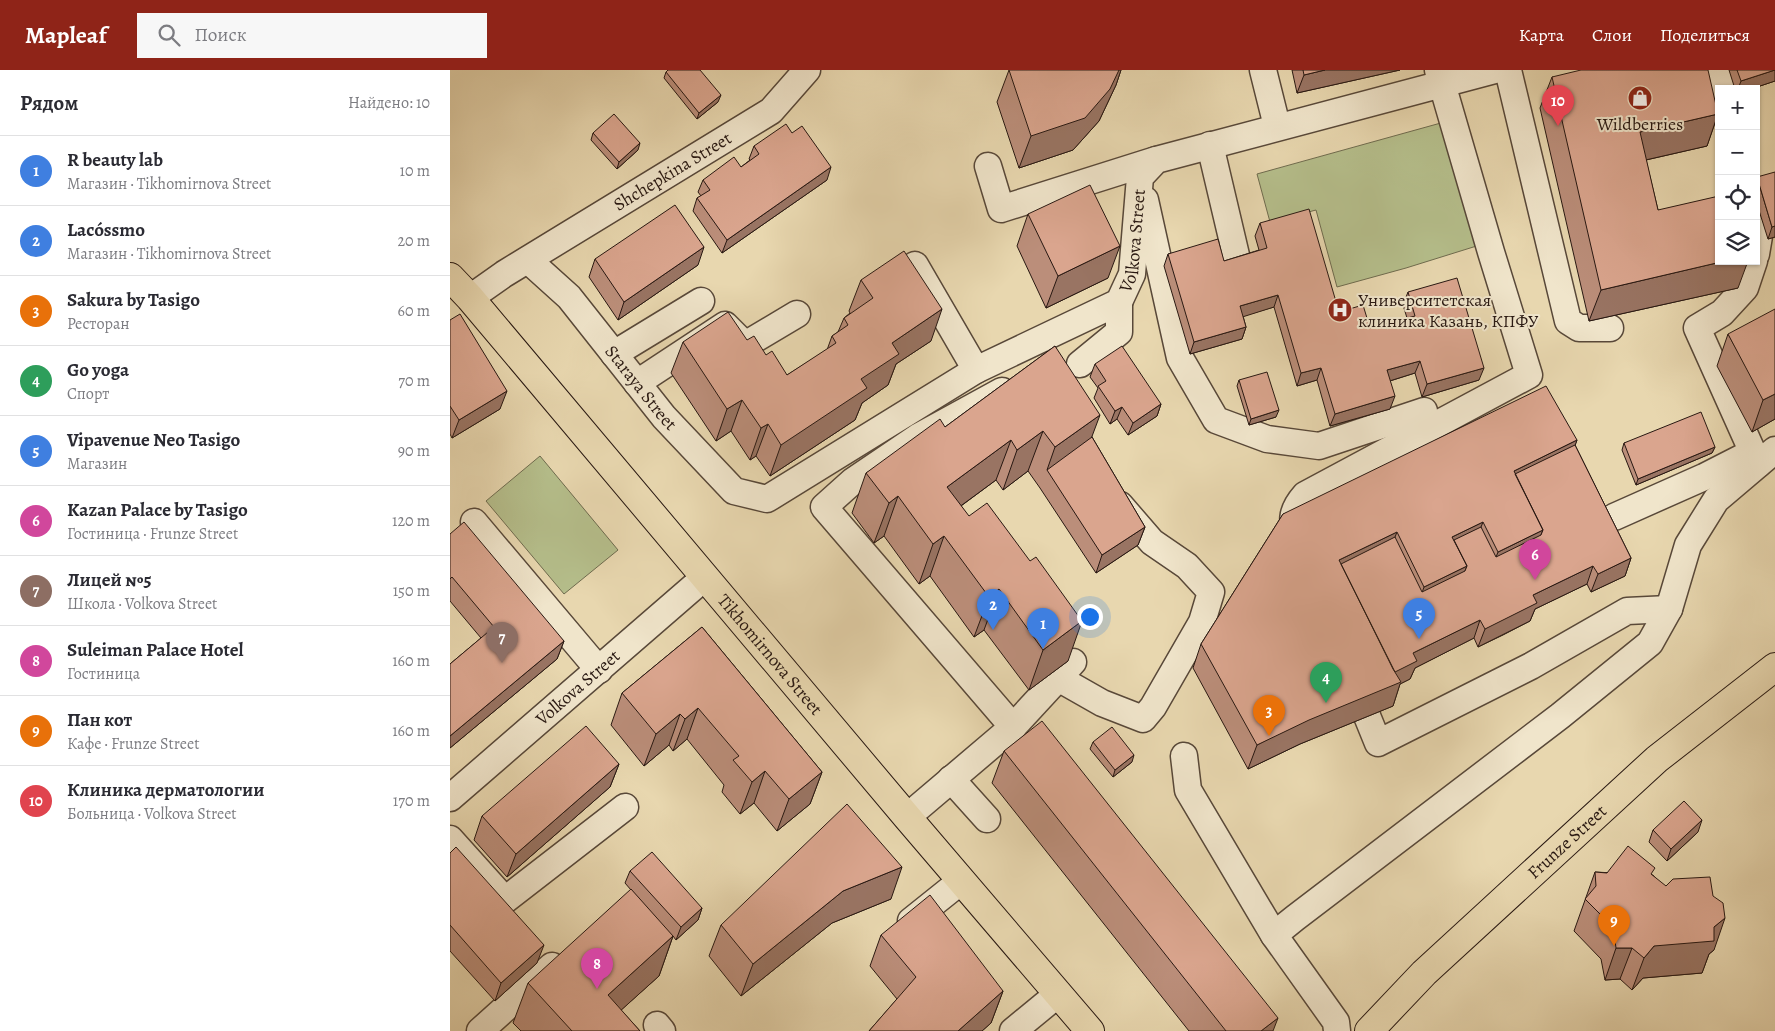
<!DOCTYPE html>
<html lang="ru">
<head>
<meta charset="utf-8">
<style>
  body { margin:0; font-family:Alegreya,serif; background:#f7f7f7; color:#2b2b33 }
  .controls { position:absolute; right:15px; top:15px; display:grid; overflow:hidden; border-radius:0px; box-shadow:0 1px 4px #0004 }
  .controls button { width:45px; height:45px; display:grid; place-items:center; padding:0; border:0; border-bottom:1px solid #e1e1e2; background:#fff; color:#2b2b33; font:25px sans-serif }
  .you { position:absolute; left:639px; top:546px; width:18px; height:18px; margin:-12px; border:4px solid #fff; border-radius:50%; background:#1a73e8; box-shadow:0 0 0 8px #1a73e833 }
  .badge { display:grid; place-items:center; width:32px; height:32px; border-radius:50%; background:#8f2418; color:#fff; font-size:16px; font-weight:700 }
  .pin { position:absolute; translate:-50% -41px; filter:drop-shadow(0 1px 2px #0008) }
  .pin::after { content:''; position:absolute; top:26px; width:18px; height:15px; background:inherit; clip-path:polygon(0 0,100% 0,50% 100%) }
  .list { margin:0; padding:0; list-style:none }
  h2 { display:flex; justify-content:space-between; align-items:center; height:65px; margin:0; padding:0 20px; font-size:21px }
  h2 small { font-size:16px; font-weight:400; color:#7c7c81 }
  .list li { display:grid; grid-template-columns:32px 1fr auto; gap:15px; align-items:center; box-sizing:border-box; height:70px; padding:0 20px; border-top:1px solid #e1e1e2 }
  .list b { display:block; font-size:19px; white-space:nowrap }
  .list p { margin:0; font-size:16px; white-space:nowrap; color:#7c7c81 }
  .list em { font-size:16px; font-style:normal; color:#7c7c81 }
  .icon { flex:none; width:28px; height:28px; fill:none; stroke:currentColor; stroke-width:2; stroke-linecap:round; stroke-linejoin:round }
  .map { position:relative; flex:none; width:1325px; height:961px; overflow:hidden }
  header { display:flex; align-items:center; gap:30px; box-sizing:border-box; height:70px; padding:0 25px; background:#8f2418; color:#fff }
  header strong { font-size:24px }
  nav { display:flex; gap:28px; margin-inline-start:auto; font-size:18px }
  .search { width:350px; height:45px; background:#f7f7f7; display:flex; align-items:center; gap:12px; box-sizing:border-box; padding:0 18px; border-radius:0px; color:#7c7c81; font-size:19px }
  main { display:flex }
  aside { flex:1; background:#fff }
  .map>svg:first-child { display:block }
</style>
</head>
<body>
<header>
<strong>Mapleaf</strong>
<div class="search"><svg class="icon" aria-label="search" viewBox="0 0 24 24"><circle cx="10" cy="10" r="6"/><path d="M15 15l6 6"/></svg>Поиск</div>
<nav><a>Карта</a><a>Слои</a><a>Поделиться</a></nav>
</header>
<main>
<aside>
<h2>Рядом<small>Найдено: 10</small></h2>
<ul class="list">
<li><span class="badge" style="background:#3f7fe0">1</span><div><b>R beauty lab</b><p>Магазин · Tikhomirnova Street</p></div><em>10 m</em></li>
<li><span class="badge" style="background:#3f7fe0">2</span><div><b>Lacóssmo</b><p>Магазин · Tikhomirnova Street</p></div><em>20 m</em></li>
<li><span class="badge" style="background:#e8710a">3</span><div><b>Sakura by Tasigo</b><p>Ресторан</p></div><em>60 m</em></li>
<li><span class="badge" style="background:#2e9e5b">4</span><div><b>Go yoga</b><p>Спорт</p></div><em>70 m</em></li>
<li><span class="badge" style="background:#3f7fe0">5</span><div><b>Vipavenue Neo Tasigo</b><p>Магазин</p></div><em>90 m</em></li>
<li><span class="badge" style="background:#d1479c">6</span><div><b>Kazan Palace by Tasigo</b><p>Гостиница · Frunze Street</p></div><em>120 m</em></li>
<li><span class="badge" style="background:#8d6e63">7</span><div><b>Лицей №5</b><p>Школа · Volkova Street</p></div><em>150 m</em></li>
<li><span class="badge" style="background:#d1479c">8</span><div><b>Suleiman Palace Hotel</b><p>Гостиница</p></div><em>160 m</em></li>
<li><span class="badge" style="background:#e8710a">9</span><div><b>Пан кот</b><p>Кафе · Frunze Street</p></div><em>160 m</em></li>
<li><span class="badge" style="background:#e0444e">10</span><div><b>Клиника дерматологии</b><p>Больница · Volkova Street</p></div><em>170 m</em></li>
</ul>
</aside>
<div class="map">
<svg width="1325" height="961" viewBox="0 0 1325 961">
  <rect width="100%" height="100%" fill="#e8d7af"/>
  <filter id="stains"><feTurbulence type="fractalNoise" baseFrequency=".004" numOctaves="4"/><feColorMatrix values="0 0 0 0 .2 0 0 0 0 .09 0 0 0 0 .02 0 0 0 .5 -.17"/></filter>
  <radialGradient id="worn" r=".72"><stop offset=".6" stop-color="#630" stop-opacity="0"/><stop offset="1" stop-color="#630" stop-opacity=".3"/></radialGradient>
  <path fill="#b5be8b" stroke="#6e6b4e" d="M998,51l35,123 -77,24 -69,19 -21,-77 -46,12 -13,-48z
    M90,386l78,94 -54,44 -78,-93z"/>
  <g fill="none" stroke-linecap="round" stroke-linejoin="round">
    <defs>
      <g id="minor">
        <path d="M813,0l14,56"/>
        <path d="M1058,0l60,251 11,7h31"/>
        <path d="M1268,0l5,19"/>
        <path d="M760,75l29,123"/>
        <path d="M538,96l13,43 155,-49"/>
        <path d="M695,130l35,158 36,62 51,19 52,7 105,-35"/>
        <path d="M1306,142l4,18 -4,24"/>
        <path id="s1" d="M78,190l41,37 95,120 70,74 33,8 209,-129 143,-68 13,-28 8,-97 16,-17 339,-90"/>
        <path d="M1304,191l-9,27 -23,25 -25,15 61,136"/>
        <path d="M465,195l61,105"/>
        <path id="s2" d="M20,228l34,-24 267,-163 36,-41"/>
        <path d="M164,284l87,-53"/>
        <path d="M630,294l39,-32v-30"/>
        <path d="M187,313l88,-58 20,20 52,-31"/>
        <path d="M1164,447l90,-40 49,-25"/>
        <path d="M24,452l125,148"/>
        <path d="M849,473c-8,-21 -9,-31 6,-48l224,-120 -38,-123 -53,-182"/>
        <path d="M608,608l44,25 41,16 10,-12 49,-85 9,-30 -24,-26 -35,-24 -32,-37"/>
        <path d="M904,614l24,59 153,-77 96,-55 42,-2"/>
        <path d="M563,657l60,-65"/>
        <path d="M734,686l4,34 86,145"/>
        <path d="M501,709l36,40"/>
        <path id="s3" d="M0,728l255,-221"/>
        <path d="M457,747l106,-90 -189,-220 29,-26 65,-44 84,-46"/>
        <path d="M0,769l55,61 120,-93"/>
        <path d="M461,851l50,-40"/>
        <path d="M207,955l5,6"/>
        <path d="M30,961l72,-65"/>
        <path d="M563,961l45,-37"/>
        <path d="M887,961l-1,-9 -62,-87 21,-17 265,-202 90,-73 19,-34 19,-64 28,-45 59,-50"/>
      </g>
      <g id="major">
        <path id="s4" d="M0,207l20,21 437,519 183,214"/>
        <path id="s5" d="M919,961l55,-58 233,-214 118,-92"/>
      </g>
    </defs>
    <use href="#minor" stroke="#584839" stroke-width="29"/>
    <use href="#major" stroke="#281812" stroke-width="30"/>
    <use href="#minor" stroke="#f0e5cb" stroke-width="26"/>
    <use href="#major" stroke="#e8d7af" stroke-width="28"/>
  </g>
  <path fill="#bb8e7a" stroke="#281812" d="M559,0h112l-5,15 -17,36 -26,29 -54,18 -22,-66z
    M842,0h108l-103,23z
    M1279,0h46v11l-24,8h-16z
    M216,2l52,30 -21,17 -33,-41z
    M1102,7l166,37 -11,32 -61,14 12,50 80,78 -149,33 -49,-213z
    M143,63l45,17 -21,19 -26,-29z
    M304,76l73,34 -105,73 -29,-42 4,-13 4,-2 -3,-4 5,-12 38,-13 9,-7 -1,-1z
    M1307,107l18,60 -7,2 -12,-38v-21z
    M578,144l80,64 -62,30 -29,-62z
    M810,153l79,89 31,16 37,-10 -4,-13 5,-13 71,88 -57,17 -7,-24 -25,8v28l-60,17 -13,-46 -20,6 -23,-79 -31,9 3,11 -4,12 -52,15 -26,-88 4,-12 56,7 35,-11 -4,-14z
    M145,189l103,6 -80,55 -29,-43z
    M411,210l70,61 -35,23 -8,21 -26,18 -7,17 -85,56 -14,-20 -6,4 -19,-29 -15,10 -45,-68 12,-31 64,-2 40,35 40,-25 5,-14 6,-4 6,-14 6,-5 -1,-2z
    M0,250l50,89 -48,29 -2,-4z
    M1278,264l47,85 -23,13 -35,-66z
    M605,276l37,91 53,90 -7,18 -42,28 -56,-85 -12,-17 -25,19 -7,-10 -35,26 107,155 -39,29 -45,-60 -10,7 -44,-61 -11,8 -35,-48 -10,7 -22,-30 14,-40 79,-46z
    M645,294l66,40 -4,12 -29,19 -11,-16 -7,5 -16,-26 4,-10 -8,-11z
    M789,310l37,37 -27,8 -12,-39z
    M1127,370l-2,5 56,113 -6,18 -34,16 -4,-8 -52,25 -5,12 -27,14 -25,12 -4,-9 -59,30 -5,11 -10,5 -7,22 -93,38 -52,25 -55,-101 8,-24 82,-130z
    M1174,373l91,4 -3,6 -76,32 -14,-35z
    M0,464l114,107 -7,18 -107,89v-84l31,-26 -31,-37z
    M252,557l120,145 -12,32 -33,27 -23,-28 -14,11 -18,-22 2,-7 -37,-46 -14,12 -4,-6 -25,21 -33,-41 11,-32z
    M643,672l39,20 -19,15 -23,-28z
    M554,681l269,280h-84l-197,-248z
    M169,694l-9,23 -103,90 -33,-37 8,-24z
    M1203,760l45,2 -31,29 -18,-19z
    M0,783l87,110 -42,38 -45,-50z
    M180,801l72,37 -4,12 -22,20 -3,-4 -14,40 -38,34 19,21h-119l-8,-8 15,-40 109,-86 -12,-14z
    M1145,802l58,3 61,75 -5,4 -7,19 -59,5 -11,12 -12,-11 -15,1 -4,-21 -27,-28z
    M441,829l-59,24 -91,73 -32,-40 12,-31z
    M431,865l122,56 -12,32 -9,8h-113l28,-32 -27,-33z"/>
  <path fill="#997463" stroke="#281812" d="M669,0h2l-5,15 -17,36 -26,29 -54,18 12,-32z
    M875,0h75l-103,23 7,-18z
    M1325,0v11l-24,8h-13l3,-8z
    M271,25l-3,7 -21,17 2,-6z
    M1268,44l-11,32 -79,18 12,-32z
    M190,73l-2,7 -21,19 2,-7z
    M381,97l-4,13 -105,73 5,-13z
    M1325,156v11l-7,2 4,-12z
    M670,176l-12,32 -62,30 12,-32z
    M254,177l-6,18 -80,55 6,-18z
    M1275,191h23l-10,27 -149,33 12,-31z
    M828,225l-4,12 -38,12 4,-13z
    M492,239l-11,32 -35,23 -8,21 -26,18 -7,17 -85,56 11,-31 111,-102z
    M796,257l-4,12 -52,15 4,-12z
    M970,291l-5,12 -32,10 4,-13z
    M871,298l-4,12 -20,6 4,-13z
    M1034,298l-5,12 -57,17 5,-13z
    M57,321l-7,18 -48,29 7,-18z
    M1325,324v25l-23,13 11,-32z
    M945,326l-5,13 -60,17 5,-12z
    M292,330l-11,31 -15,10 11,-32z
    M711,334l-4,12 -29,19 5,-12z
    M672,337l-5,12 -7,5 5,-13z
    M829,340l-3,7 -27,8 2,-6z
    M650,345l-15,40 -38,15 8,-23z
    M318,354l-12,32 -6,4 11,-32z
    M593,361l-15,40 -25,19 14,-40z
    M561,370l-15,40 -64,47 15,-40z
    M1127,370l-8,23 -51,25 -4,-17z
    M1265,377l-3,6 -76,32 2,-6z
    M448,426l-14,40 -10,7 15,-40z
    M1033,452l-9,23 -18,9 -4,-17z
    M695,457l-7,18 -42,28 6,-18z
    M1093,460l-9,23 -45,22 9,-23z
    M947,462l-9,23 -45,22 -4,-17z
    M494,466l-14,40 -11,8 14,-40z
    M1181,488l-6,18 -34,16 7,-18z
    M1017,496l-9,23 -42,21 8,-23z
    M1143,496l-6,18 -52,25 -5,12 -52,26 7,-18 48,-34z
    M549,519l-15,41 -10,7 15,-40z
    M1030,550l-6,18 -59,30 -5,11 -10,5 -7,22 -93,38 -52,25 9,-24 134,-71 22,-21z
    M632,551l-14,40 -39,29 14,-40z
    M114,571l-7,18 -107,89v-12z
    M248,638l-11,31 -14,12 12,-32z
    M230,644l-11,31 -25,21 12,-32z
    M684,685l-2,7 -19,15 2,-7z
    M169,694l-9,23 -103,90 9,-23z
    M315,701l-11,32 -14,11 12,-32z
    M372,702l-12,32 -33,27 12,-32z
    M1252,750l-4,12 -31,29 4,-12z
    M452,797l-11,32 -59,24 -91,73 12,-32 90,-73z
    M252,838l-4,12 -22,20 5,-13z
    M1275,848l-11,32 -5,4 -7,19 -59,5 -11,12 12,-32 10,-12 60,-19z
    M223,866l-14,40 -61,55 10,-36z
    M94,875l-7,18 -42,38 6,-18z
    M1166,878h16l-12,31 -15,1z
    M553,921l-12,32 -9,8h-24z
    M828,948l-5,13h-12z"/>
  <path fill="#daa58e" stroke="#281812" d="M218,0h32l21,25 -22,18 -33,-41z
    M559,0h110l-9,19 -25,29 -54,18z
    M853,0h22l-21,5z
    M1131,0h127l10,44 -78,18 18,78 61,-14v65h6l-124,29 -49,-213z
    M1287,0h38l-34,11z
    M164,44l26,29 -21,19 -26,-29z
    M336,54l6,9 10,-7 29,41 -104,73 -30,-42 13,-8 -7,-10 31,-23 7,10 18,-13 -5,-8z
    M1325,102v54l-3,1 -15,-50z
    M640,115l30,61 -62,30 -30,-62z
    M225,135l29,42 -80,55 -29,-43z
    M859,139l30,103 24,-7 7,23 45,-12 -7,-24 49,-14 27,90 -57,16 -7,-23 -33,9 8,26 -60,18 -14,-46 -20,5 -23,-78 -38,11 6,21 -52,15 -26,-88 50,-15 6,22 43,-13 -7,-25z
    M454,181l38,58 -50,34 7,11 -38,25 6,9 -86,57 -13,-21 -7,4 -19,-28 -15,9 -44,-67 45,-30 19,28 7,-4 12,19 6,-4 15,24 49,-32 -4,-7 16,-11 -4,-7 29,-20 -12,-18z
    M1325,239v85l-12,6 -35,-66z
    M10,244l47,77 -48,29 -9,-14v-86z
    M605,276l45,69 -45,32 -12,-16 -26,19 -6,-10 -64,47 22,29 18,-13 43,58 6,-4 46,64 -39,29 -44,-61 -10,8 -45,-61 -11,8 -35,-48 -9,7 -23,-30 74,-54 5,8z
    M672,276l39,58 -28,19 -11,-16 -7,4 -17,-25 8,-5 -11,-17z
    M817,302l12,38 -28,9 -12,-39z
    M1096,316l31,54 -63,31 29,59 -45,22 -15,-30 -31,15 15,29 -43,21 -27,-55 -58,28 54,109 8,13 -92,38 -52,25 -56,-101 82,-130z
    M1251,342l14,35 -77,32 -14,-36z
    M642,367l53,90 -43,28 -55,-85z
    M1125,375l56,113 -33,16 -5,-8 -60,29 4,8 -52,26 -5,-9 -67,33 4,8 -22,11 -54,-108 54,-27 27,55 43,-21 2,-5 -13,-26 27,-13 15,30 45,-22 2,-5 -28,-56z
    M14,452l100,119 -114,95v-72l44,-37 -42,-50 -2,2v-45z
    M252,557l120,145 -33,27 -24,-28 -13,11 -19,-22 6,-4 -41,-48 -13,11 -5,-5 -24,20 -34,-41z
    M592,651l236,297 -17,13h-35l-222,-280z
    M136,656l33,38 -103,90 -34,-38z
    M662,657l22,28 -19,15 -22,-28z
    M1234,731l18,19 -31,29 -18,-19z
    M397,734l55,63 -59,24 -90,73 -32,-39z
    M1178,776l27,22 -4,6 15,12 7,-7 37,-2 3,19 10,7 2,15 -11,9v14l-60,5 -10,12 -12,-10h-16l-3,-21 -28,-28 11,-13 -1,-14 12,1z
    M6,777l88,98 -43,38 -51,-58v-72z
    M202,782l50,56 -21,19 -51,-56z
    M181,819l42,47 -65,59 32,36h-68l-44,-48z
    M480,825l73,96 -45,40h-89l47,-54 -35,-42z"/>
  <defs>
    <symbol id="shop-disc" viewBox="-11 -11 22 22"><circle r="9.5" fill="#8f2418" stroke="#f0e5cb"/><path d="M-5-2.5h2.3a2.7 3.5 0 0 1 5.4 0H5L5.5 6h-11ZM-1.5-2.5h3a1.5 2.3 0 0 0-3 0Z" fill="#fff"/></symbol>
    <symbol id="hospital-disc" viewBox="-11 -11 22 22"><circle r="9.5" fill="#8f2418" stroke="#f0e5cb"/><path d="M-5-5h3v3.5h4V-5h3V5h-3V1.5h-4V5h-3Z" fill="#fff"/></symbol>
  </defs>
  <g fill-rule="evenodd">
    <use href="#shop-disc" x="1176" y="14" width="28" height="28"/>
    <use href="#hospital-disc" x="876" y="226" width="28" height="28"/>
  </g>
  <g text-anchor="middle" dominant-baseline="central" stroke-width="4" stroke-linejoin="round" paint-order="stroke">
    <g font-size="18" fill="#281812" stroke="#f0e5cb">
      <text x="1190" y="54">Wildberries</text>
      <text x="908" y="230" text-anchor="start">Университетская<tspan x="908" dy="21">клиника Казань, КПФУ</tspan></text>
    </g>
    <g font-size="18" fill="#281812" stroke="#f0e5cb">
      <text stroke="none"><textPath href="#s2" startOffset="239">Shchepkina Street</textPath></text>
      <text stroke="none"><textPath href="#s1" startOffset="812">Volkova Street</textPath></text>
      <text stroke="none"><textPath href="#s1" startOffset="171">Staraya Street</textPath></text>
      <text stroke="none"><textPath href="#s4" startOffset="495">Tikhomirnova Street</textPath></text>
      <text stroke="none"><textPath href="#s3" startOffset="169">Volkova Street</textPath></text>
      <text stroke="none"><textPath href="#s5" startOffset="274">Frunze Street</textPath></text>
    </g>
  </g>
  <rect width="100%" height="100%" filter="url(#stains)"/>
  <rect width="100%" height="100%" fill="url(#worn)"/>
</svg>
<div class="controls">
<button>+</button>
<button>−</button>
<button><svg class="icon" aria-label="locate" viewBox="0 0 24 24"><circle cx="12" cy="12" r="6"/><path d="M12 2v4M12 18v4M2 12h4M18 12h4"/></svg></button>
<button><svg class="icon" aria-label="layers" viewBox="0 0 24 24"><path d="M12 4l9 5-9 5-9-5zM3 14l9 5 9-5"/></svg></button>
</div>
<div class="you"></div>
<div class="pin badge" style="left:593px;top:579px;background:#3f7fe0">1</div>
<div class="pin badge" style="left:543px;top:560px;background:#3f7fe0">2</div>
<div class="pin badge" style="left:819px;top:666px;background:#e8710a">3</div>
<div class="pin badge" style="left:876px;top:633px;background:#2e9e5b">4</div>
<div class="pin badge" style="left:969px;top:569px;background:#3f7fe0">5</div>
<div class="pin badge" style="left:1085px;top:510px;background:#d1479c">6</div>
<div class="pin badge" style="left:52px;top:593px;background:#8d6e63">7</div>
<div class="pin badge" style="left:147px;top:919px;background:#d1479c">8</div>
<div class="pin badge" style="left:1164px;top:876px;background:#e8710a">9</div>
<div class="pin badge" style="left:1108px;top:56px;background:#e0444e">10</div>
</div>
</main>
</body>
</html>
